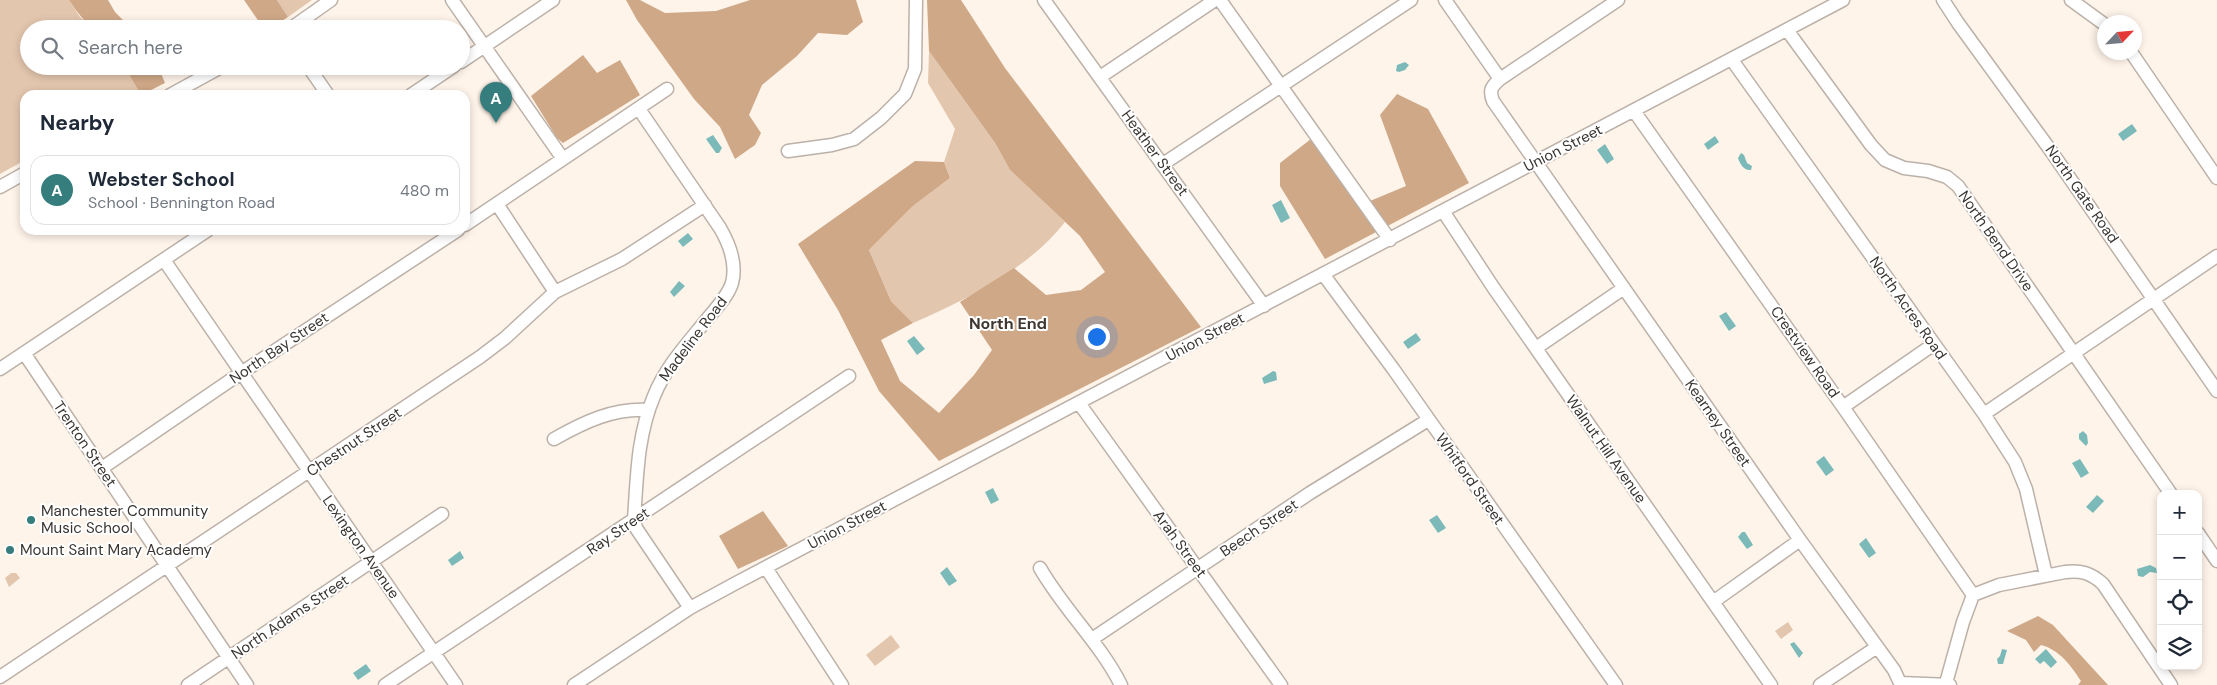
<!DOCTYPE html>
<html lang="en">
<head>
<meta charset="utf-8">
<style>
  body { margin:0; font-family:"DM Sans",sans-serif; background:#f2f2f3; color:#1f2937 }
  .controls { position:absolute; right:15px; bottom:15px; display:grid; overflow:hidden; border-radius:10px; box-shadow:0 2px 8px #0003 }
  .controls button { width:45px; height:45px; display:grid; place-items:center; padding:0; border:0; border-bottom:1px solid #e0e1e3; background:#fff; color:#1f2937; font:25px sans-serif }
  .compass { position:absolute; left:2097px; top:15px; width:45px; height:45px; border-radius:50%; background:#fff; box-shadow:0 2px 8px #0003; rotate:64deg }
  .you { position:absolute; left:1096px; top:336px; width:18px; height:18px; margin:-12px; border:4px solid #fff; border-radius:50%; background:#1a73e8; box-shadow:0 0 0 8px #1a73e833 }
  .badge { display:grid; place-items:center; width:32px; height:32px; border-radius:50%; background:#367e7e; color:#fff; font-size:16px; font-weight:700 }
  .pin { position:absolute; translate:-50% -41px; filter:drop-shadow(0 1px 2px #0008) }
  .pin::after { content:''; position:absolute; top:26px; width:18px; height:15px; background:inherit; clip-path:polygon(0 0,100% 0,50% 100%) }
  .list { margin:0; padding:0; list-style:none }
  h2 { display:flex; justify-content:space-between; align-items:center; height:65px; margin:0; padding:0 20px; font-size:21px }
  h2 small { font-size:16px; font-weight:400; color:#747a83 }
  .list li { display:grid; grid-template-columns:32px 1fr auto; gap:15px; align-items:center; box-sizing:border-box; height:70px; margin:0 10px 10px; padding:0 10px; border:1px solid #e0e1e3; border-radius:15px }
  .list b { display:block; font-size:19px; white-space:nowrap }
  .list p { margin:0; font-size:16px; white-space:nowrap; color:#747a83 }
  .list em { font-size:16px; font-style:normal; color:#747a83 }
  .icon { flex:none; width:28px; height:28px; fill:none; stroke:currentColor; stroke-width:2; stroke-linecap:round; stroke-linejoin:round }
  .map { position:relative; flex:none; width:2217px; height:685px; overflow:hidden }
  .search { position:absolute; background:#fff; box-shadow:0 2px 8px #0003; left:20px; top:20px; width:450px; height:55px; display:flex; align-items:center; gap:12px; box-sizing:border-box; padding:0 18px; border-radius:28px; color:#747a83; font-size:19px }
  .panel { position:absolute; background:#fff; box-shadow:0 2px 8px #0003; left:20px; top:90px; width:450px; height:145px; border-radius:15px }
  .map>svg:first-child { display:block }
</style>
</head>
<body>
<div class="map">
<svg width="2217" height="685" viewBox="0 0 2217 685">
  <rect width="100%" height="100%" fill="#fff4ea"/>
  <path fill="#e3c6ae" d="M0,0h69l11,17 15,12h-66v37h95l17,29h-116v65l-25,14z
    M277,0h35l-24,17z
    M929,51l66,92 15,27 55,52c-38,48 -98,77 -152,101l-22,-22 -22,-51 44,-44 37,-28 -6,-16 11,-33 -27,-46z
    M11,573h5l4,5 -11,9 -4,-9z
    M1788,622l5,8 -12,9 -6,-8z
    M891,635l9,12 -25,19 -9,-11z"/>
  <path fill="#cfa887" d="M69,0h39l7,12 17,17c-38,0 -41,4 -63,-29z
    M244,0h33l11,17 -19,12h-5z
    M626,0h14l25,13 51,-2 34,-11h106l7,22 -16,13 -29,-2 -21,23 -35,29 -13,30 12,18 -6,12 -20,14 -15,-32 -26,-28 -57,-79z
    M927,0h34l44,68 196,259 -262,134 -60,-70 -41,-81 -40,-66 117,-83 29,1 6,16 -37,28 -44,44 22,51 22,22 -32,17 19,41 39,32 35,-38 18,-25 -32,-48 54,-34 32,27 35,-5 24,-18 -25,-36 -70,-66 -15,-27 -66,-92z
    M583,55l14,18 23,-13 20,35 -77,48 -6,-5 -26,-42z
    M124,66h34l7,17 -24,12z
    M1397,94l31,15 41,74 -144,76 -45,-73v-23l31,-24 47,67 48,-20 -26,-71z
    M763,511l25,35 -50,23 -19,-33z
    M2038,616l15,9 55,60h-30l3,-4c-10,-15 -21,-31 -40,-36l-7,7 -8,-12 -19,-9z"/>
  <path fill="#7bbab9" d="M1405,62l4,3 -4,5 -6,2 -3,-1 1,-6z
    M2132,124l5,7 -14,10 -5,-7z
    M713,135l9,13 -3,5h-3l-10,-14z
    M1715,136l4,6 -11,8 -4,-6z
    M1605,144l9,15 -7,5 -10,-14z
    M1741,153l3,2 3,8 5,3 -1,4c-7,1 -11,-6 -13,-12z
    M1281,200l9,18 -9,5 -9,-18z
    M688,233l5,6 -10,8 -5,-6z
    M679,281l6,5 -11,11 -4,-5z
    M1726,312l10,14 -7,5 -10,-15z
    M1416,333l5,7 -13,9 -5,-7z
    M914,336l11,13 -8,6 -10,-14z
    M1273,371l3,1 1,8 -13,4 -2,-6z
    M2083,431l4,4 1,8 -2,3 -7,-7v-5z
    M1824,456l10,14 -8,6 -10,-14z
    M2080,459l9,14 -8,5 -9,-15z
    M993,488l6,12 -8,4 -6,-12z
    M2097,495l7,6 -11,12 -7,-6z
    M1437,515l9,13 -8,5 -9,-13z
    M1742,532h3l8,13 -6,4 -9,-12z
    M1866,538l10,15 -7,5 -10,-14z
    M460,551l4,7 -12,8 -4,-6z
    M2150,565l6,3 1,5 -7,-1 -7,5 -5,-1 -1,-7z
    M947,567l10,14 -8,5 -9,-13z
    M1794,642l9,11 -4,5 -9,-14z
    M2002,649l5,1 -4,14h-5l-1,-5 3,-3z
    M2046,649l11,13 -6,6 -7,-7 -4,3 -5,-5z
    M366,664l5,7 -13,9 -5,-7z"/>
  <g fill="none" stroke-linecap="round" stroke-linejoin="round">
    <defs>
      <path id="minor" d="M452,0l111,159
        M1044,0l220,306
        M1220,0l170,240
        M1445,0l55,79c-9,8 -11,11 -7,22l307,439 94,130 7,15
        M1943,0l15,23 93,128 166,240
        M2071,0l33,24
        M290,29l41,-29
        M1787,30l84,115 14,15 19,8 24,3 19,6 11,9 213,308
        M2131,52l86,126
        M1732,60l252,354 31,48 11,27 20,86
        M461,62l92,-62
        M308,66l20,29
        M1100,77l115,-77
        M1500,79l118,-79
        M170,95l53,-29
        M411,95l43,-29
        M639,109l81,119c10,17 17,36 12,55 -4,13 -15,24 -24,35 -20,25 -42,48 -54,78 -17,40 -17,82 -20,124l2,8 54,80
        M1634,111l209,296 130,188
        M788,151l44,-6 22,-6 27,-21 24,-24 10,-25 1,-69
        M1163,164l248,-164
        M0,187l25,-14
        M497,204l58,88
        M1443,211l50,76 278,398
        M465,225l202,-136
        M164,260l292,425
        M1323,274l71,96 222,315
        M1536,348l88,-60
        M24,353l223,332
        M0,369l208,-139
        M1079,403l202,282
        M1843,407l91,-63
        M1984,414l233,-158
        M554,439c30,-17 59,-31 94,-29
        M102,468l139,-95 217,-143
        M2198,533l19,28
        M766,568l76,117
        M1040,568c24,42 60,75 81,117
        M1973,595l26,-10 66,-13c16,-2 26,1 38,12l68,101
        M1713,602l87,-62
        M1092,639l218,-146 118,-73
        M0,677l480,-320 25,-19 50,-46 67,-33 83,-54
        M1901,683l49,2
        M1946,683l17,-61 10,-27
        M188,685l254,-171
        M385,685l464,-309
        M574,685l116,-77 46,-25 1107,-583
        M1820,685l57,-38"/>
    </defs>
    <use href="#minor" stroke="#bcb1a8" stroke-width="15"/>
    <use href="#minor" stroke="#fff" stroke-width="12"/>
  </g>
  <g fill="#367e7e" stroke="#fff" stroke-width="2">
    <circle cx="31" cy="520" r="5"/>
    <circle cx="10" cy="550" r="5"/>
  </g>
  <g text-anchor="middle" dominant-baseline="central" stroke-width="4" stroke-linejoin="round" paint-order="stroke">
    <g font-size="15" fill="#393430" stroke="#fff">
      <text transform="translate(1563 148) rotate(-27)">Union Street</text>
      <text transform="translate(1155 153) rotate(54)">Heather Street</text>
      <text transform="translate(2082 194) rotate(55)">North Gate Road</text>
      <text transform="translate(1996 241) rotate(55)">North Bend Drive</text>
      <text transform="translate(1908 308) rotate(55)">North Acres Road</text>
      <text transform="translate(1205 337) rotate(-28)">Union Street</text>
      <text transform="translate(693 339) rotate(-53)">Madeline Road</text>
      <text transform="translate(279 348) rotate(-34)">North Bay Street</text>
      <text transform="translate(1805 352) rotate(55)">Crestview Road</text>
      <text transform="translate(1718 423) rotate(55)">Kearney Street</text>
      <text transform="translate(354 442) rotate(-34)">Chestnut Street</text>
      <text transform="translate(85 444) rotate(56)">Trenton Street</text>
      <text transform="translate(1606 449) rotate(55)">Walnut Hill Avenue</text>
      <text transform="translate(1470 479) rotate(55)">Whitford Street</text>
      <text transform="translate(847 525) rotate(-28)">Union Street</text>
      <text transform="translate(1259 528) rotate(-34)">Beech Street</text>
      <text transform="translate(618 531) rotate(-34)">Ray Street</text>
      <text transform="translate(1180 544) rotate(54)">Arah Street</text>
      <text transform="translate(361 547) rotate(55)">Lexington Avenue</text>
      <text transform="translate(290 617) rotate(-34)">North Adams Street</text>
    </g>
    <g font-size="15" fill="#393430" stroke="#fff" text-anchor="start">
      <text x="41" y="511">Manchester Community<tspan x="41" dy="17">Music School</tspan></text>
      <text x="20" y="550">Mount Saint Mary Academy</text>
    </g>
    <g font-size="16" font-weight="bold" fill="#403730" stroke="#fff">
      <text x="1008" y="323">North End</text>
    </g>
  </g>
</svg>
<div class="controls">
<button>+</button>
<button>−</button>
<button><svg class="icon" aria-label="locate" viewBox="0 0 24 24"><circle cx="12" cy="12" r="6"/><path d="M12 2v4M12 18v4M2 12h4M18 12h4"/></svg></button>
<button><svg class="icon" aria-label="layers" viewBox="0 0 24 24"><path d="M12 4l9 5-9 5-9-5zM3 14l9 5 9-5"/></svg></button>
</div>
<svg class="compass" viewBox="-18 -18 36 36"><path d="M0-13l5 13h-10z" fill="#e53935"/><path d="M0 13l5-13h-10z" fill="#747a83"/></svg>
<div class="you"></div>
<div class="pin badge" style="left:496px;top:123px">A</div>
<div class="search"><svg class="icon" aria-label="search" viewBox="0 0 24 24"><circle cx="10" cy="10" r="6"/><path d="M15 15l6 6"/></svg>Search here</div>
<section class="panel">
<h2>Nearby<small></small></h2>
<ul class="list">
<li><span class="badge">A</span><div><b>Webster School</b><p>School · Bennington Road</p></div><em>480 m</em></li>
</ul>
</section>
</div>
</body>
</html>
